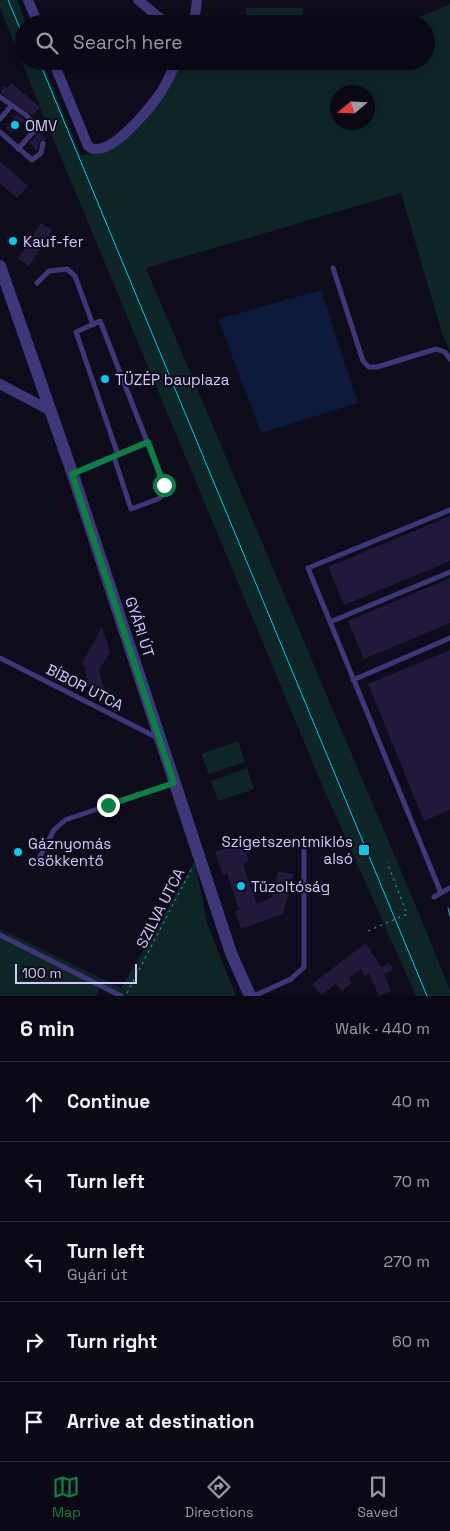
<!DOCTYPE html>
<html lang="en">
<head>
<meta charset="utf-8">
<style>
  body { margin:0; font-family:"Space Grotesk",sans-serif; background:#14121e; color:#f1f3f6 }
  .compass { position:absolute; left:330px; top:85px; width:45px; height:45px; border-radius:50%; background:#0b0915; box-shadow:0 2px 8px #0003; rotate:251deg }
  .scale { position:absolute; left:15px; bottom:12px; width:122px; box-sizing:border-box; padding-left:5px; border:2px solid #d1c9fd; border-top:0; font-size:14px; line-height:18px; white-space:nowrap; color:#d1c9fd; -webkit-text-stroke:4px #0f0c1c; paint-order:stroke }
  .stop { position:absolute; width:15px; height:15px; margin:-11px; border:4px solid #0b8043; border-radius:50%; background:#fff }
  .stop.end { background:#0b8043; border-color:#fff; box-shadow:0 1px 5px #0008 }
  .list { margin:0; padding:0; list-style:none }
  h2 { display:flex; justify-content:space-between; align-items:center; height:65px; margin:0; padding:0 20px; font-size:21px }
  h2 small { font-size:16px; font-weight:400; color:#9a9aa0 }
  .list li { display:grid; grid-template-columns:32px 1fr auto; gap:15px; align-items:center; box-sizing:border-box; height:80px; padding:0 20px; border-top:1px solid #2b2a34 }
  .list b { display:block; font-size:19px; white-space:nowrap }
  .list p { margin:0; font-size:16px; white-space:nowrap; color:#9a9aa0 }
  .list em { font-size:16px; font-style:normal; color:#9a9aa0 }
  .icon { flex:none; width:28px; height:28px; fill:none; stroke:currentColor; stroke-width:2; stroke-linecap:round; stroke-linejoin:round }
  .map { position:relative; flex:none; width:450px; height:996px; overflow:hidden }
  .search { position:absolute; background:#0b0915; box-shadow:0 2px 8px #0003; left:15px; right:15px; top:15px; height:55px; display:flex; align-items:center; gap:12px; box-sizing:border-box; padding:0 18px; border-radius:28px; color:#9a9aa0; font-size:19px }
  .sheet { height:465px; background:#0b0915 }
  nav { display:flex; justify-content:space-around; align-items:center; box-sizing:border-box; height:70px; border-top:1px solid #2b2a34; background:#0b0915; font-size:14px; color:#9a9aa0 }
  nav a { display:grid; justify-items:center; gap:2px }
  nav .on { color:#0b8043 }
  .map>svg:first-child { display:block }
</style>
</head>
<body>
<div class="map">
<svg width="450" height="996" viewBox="0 0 450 996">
  <rect width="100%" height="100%" fill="#0f0c1c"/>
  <path fill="#0f2626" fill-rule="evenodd" d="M0,0h17l9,24h-2v37h18l39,95 31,-11 69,-84h118v7l16,-7h111v-37h-23l47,-20v347l-8,-18 -41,-140 -255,75 272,643 32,79v6h-34l-94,-211 -282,-678 -40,-99zM338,92h30v30h-30z
    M246,8h57l-1,16h-57z
    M238,741l7,21 -36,12 -8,-20z
    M247,768l7,21 -36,12 -7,-20z
    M195,861l12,62 29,73h-111l-23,-12 -6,12h-96v-67l121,59z"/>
  <path fill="#0c1b3b" d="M321,290l37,113 -97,30 -43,-114z"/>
  <path fill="#22193d" d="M11,83l29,24 -7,9 -33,-23 4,-7 3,2z
    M17,114l8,6 -13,12 -6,-4z
    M39,133l8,7h-7l-3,11 -8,-8z
    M0,161l28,25 -11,12 -17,-15z
    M41,223l11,7 -23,36 -11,-7z
    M450,516v45l-106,44 -16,-38z
    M450,578v45l-86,36 -16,-38z
    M102,627l8,25 -11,18 5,20 -10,3 -2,-5h-3l-5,-22 -3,-1z
    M450,650v160l-26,11 -56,-137z
    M243,842l6,19 -6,3 14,40 15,-7 6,-26 16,3 -11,40 -42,15 -6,-18 4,-1 -12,-37 -4,2 -8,-23z
    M17,846l8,4 -5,8 -8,-4z
    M366,943l15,24 9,-4 3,7 -9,4 7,17 -12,5 -10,-22 -5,2 -3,-7 -12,9 3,5 -10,8 -6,-7 -15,11 -9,-11z"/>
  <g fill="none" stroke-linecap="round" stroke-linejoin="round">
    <path stroke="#30aaa8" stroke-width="1" stroke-dasharray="2.5 4" stroke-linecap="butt" d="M368,931l39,-17 -20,-52
      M127,993l65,-125"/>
    <path stroke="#3e387a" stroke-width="5" d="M0,97l26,18 10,11 -1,4 -17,19
      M0,119l11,-13
      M0,132l32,28 9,-7 2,-10
      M333,268l30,93 6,6h8l59,-18 9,3 5,7
      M37,283l12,-12 18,-2 8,7 18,49
      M114,457l17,52 27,-10 6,-5v-9l-64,-164 -24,11 42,123
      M73,474l75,-32
      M330,622l120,-50
      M0,658l158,80
      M353,680l97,-42
      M37,862l17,-32 11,-10 109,-37
      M441,893l-133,-325 142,-58
      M434,897l16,-9
      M0,935l121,61
      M254,996l37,-17 13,-12v-116"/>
    <path stroke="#3e387a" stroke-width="10" d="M28,0l10,24
      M138,0l29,24
      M194,24l3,-24
      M53,61l35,85c19,16 61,-37 71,-51 7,-10 12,-22 18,-34
      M0,384l51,27"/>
    <path stroke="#3e387a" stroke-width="12" d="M0,266l73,209 158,478 19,43"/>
    <path stroke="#07c9eb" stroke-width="1" d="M8,0l16,38
      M39,61l388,935
      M448,908l2,8"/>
  </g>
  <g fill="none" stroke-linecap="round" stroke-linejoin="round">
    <path stroke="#0b8043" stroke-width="6" d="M108,805l66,-22 -102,-309 76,-32 16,43"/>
  </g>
  <g fill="#07c9eb" stroke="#0f0c1c" stroke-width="2">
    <circle cx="15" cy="125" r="5"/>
    <circle cx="13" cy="241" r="5"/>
    <circle cx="105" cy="379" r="5"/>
    <rect x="358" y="844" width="12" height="12" rx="2.5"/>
    <circle cx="18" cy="852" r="5"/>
    <circle cx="241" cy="886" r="5"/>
  </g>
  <g text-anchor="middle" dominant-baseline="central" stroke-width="4" stroke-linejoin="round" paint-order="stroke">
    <g font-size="15" fill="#d1c9fd" stroke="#0f0c1c" text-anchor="start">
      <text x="25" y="125">OMV</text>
      <text x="23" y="241">Kauf-fer</text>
      <text x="115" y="379">TÜZÉP bauplaza</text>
      <text x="353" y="841" text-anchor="end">Szigetszentmiklós<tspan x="353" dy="17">alsó</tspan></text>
      <text x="28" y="843">Gáznyomás<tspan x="28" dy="17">csökkentő</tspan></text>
      <text x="251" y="886">Tűzoltóság</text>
    </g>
    <g font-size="15" fill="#d1c9fd" stroke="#0f0c1c">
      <text transform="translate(140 627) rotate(72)">GYÁRI ÚT</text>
      <text transform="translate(85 687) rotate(27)">BÍBOR UTCA</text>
      <text transform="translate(160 908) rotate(-63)">SZILVA UTCA</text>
    </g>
  </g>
</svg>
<svg class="compass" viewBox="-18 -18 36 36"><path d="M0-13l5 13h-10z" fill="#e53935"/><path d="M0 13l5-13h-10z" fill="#9a9aa0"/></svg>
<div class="scale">100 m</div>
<div class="stop" style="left:164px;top:485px"></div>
<div class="stop end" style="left:108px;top:805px"></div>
<div class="search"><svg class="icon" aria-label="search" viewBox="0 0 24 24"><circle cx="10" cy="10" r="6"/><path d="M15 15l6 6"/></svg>Search here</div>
</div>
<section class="sheet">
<h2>6 min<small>Walk · 440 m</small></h2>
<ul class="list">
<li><svg class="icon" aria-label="ahead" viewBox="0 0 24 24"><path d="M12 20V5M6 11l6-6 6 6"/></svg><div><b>Continue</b></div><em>40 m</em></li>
<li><svg class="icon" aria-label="left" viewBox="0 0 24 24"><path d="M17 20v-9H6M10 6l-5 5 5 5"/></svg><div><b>Turn left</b></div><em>70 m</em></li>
<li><svg class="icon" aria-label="left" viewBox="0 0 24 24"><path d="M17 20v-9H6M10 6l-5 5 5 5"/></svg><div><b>Turn left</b><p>Gyári út</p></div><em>270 m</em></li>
<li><svg class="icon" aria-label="right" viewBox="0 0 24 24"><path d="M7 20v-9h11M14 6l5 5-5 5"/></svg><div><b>Turn right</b></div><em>60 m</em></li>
<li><svg class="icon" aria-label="arrive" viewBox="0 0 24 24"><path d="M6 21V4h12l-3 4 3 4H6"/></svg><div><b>Arrive at destination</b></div></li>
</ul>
</section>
<nav>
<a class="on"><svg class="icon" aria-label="map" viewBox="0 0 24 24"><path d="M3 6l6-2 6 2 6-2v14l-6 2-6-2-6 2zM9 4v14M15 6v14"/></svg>Map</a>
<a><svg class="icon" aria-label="directions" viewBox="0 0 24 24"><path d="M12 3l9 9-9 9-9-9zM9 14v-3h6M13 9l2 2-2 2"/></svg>Directions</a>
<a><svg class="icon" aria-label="saved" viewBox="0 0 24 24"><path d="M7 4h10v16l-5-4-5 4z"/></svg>Saved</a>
</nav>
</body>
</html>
